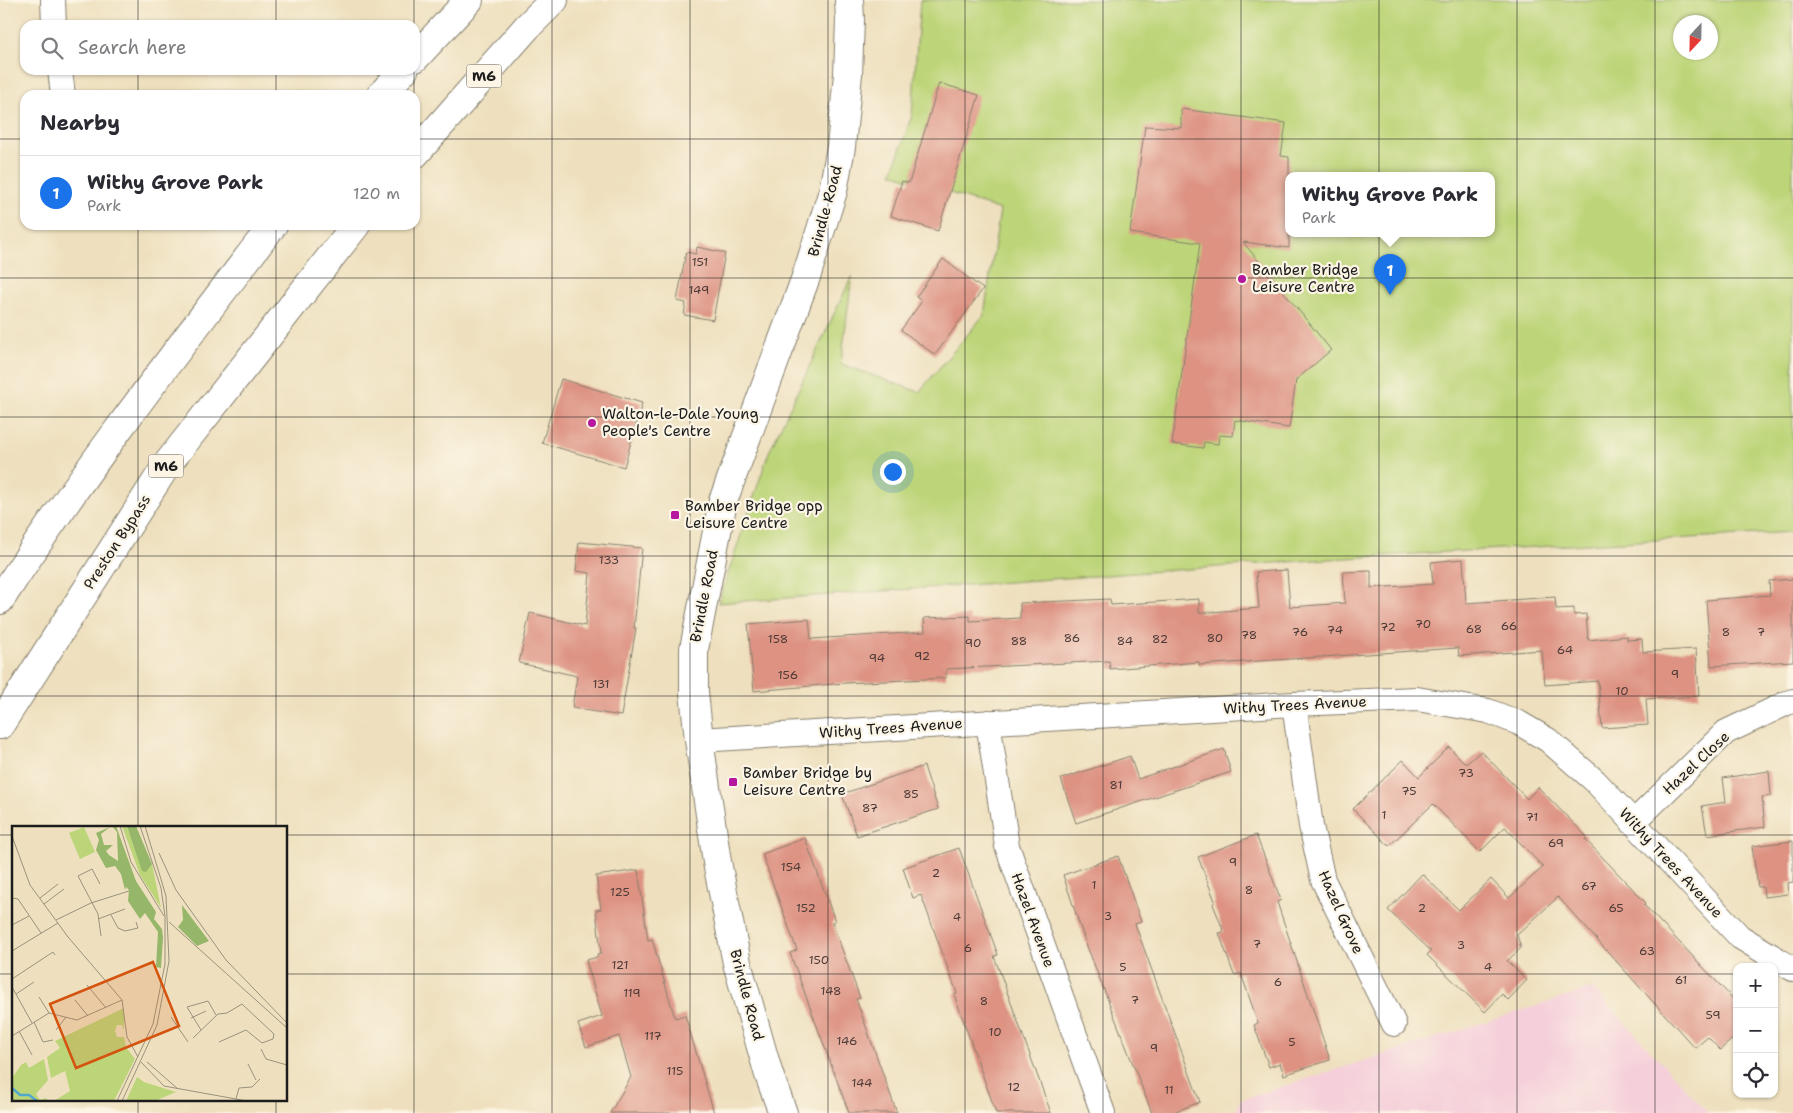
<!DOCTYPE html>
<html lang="en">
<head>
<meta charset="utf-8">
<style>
  body { margin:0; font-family:"Shantell Sans",sans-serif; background:#f7f7f7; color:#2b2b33 }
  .controls { position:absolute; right:15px; bottom:15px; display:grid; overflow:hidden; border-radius:10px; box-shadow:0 1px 4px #0004 }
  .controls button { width:45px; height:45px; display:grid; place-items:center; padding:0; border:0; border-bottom:1px solid #e1e1e2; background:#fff; color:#2b2b33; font:25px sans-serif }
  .compass { position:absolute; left:1673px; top:15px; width:45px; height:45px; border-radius:50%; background:#fff; box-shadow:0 1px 4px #0004; rotate:202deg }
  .you { position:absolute; left:892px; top:471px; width:18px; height:18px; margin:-12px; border:4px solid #fff; border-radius:50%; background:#1a73e8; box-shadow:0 0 0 8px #1a73e833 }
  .badge { display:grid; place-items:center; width:32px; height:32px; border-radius:50%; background:#1a73e8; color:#fff; font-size:16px; font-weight:700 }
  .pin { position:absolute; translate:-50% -41px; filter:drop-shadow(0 1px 2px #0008) }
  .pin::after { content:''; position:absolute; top:26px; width:18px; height:15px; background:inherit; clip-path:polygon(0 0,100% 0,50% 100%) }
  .popup { position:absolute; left:1285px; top:172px; width:210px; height:65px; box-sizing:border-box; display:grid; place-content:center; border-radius:10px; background:#fff; filter:drop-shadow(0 1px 4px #0005); font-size:16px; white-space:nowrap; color:#7c7c81 }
  .popup b { font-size:19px; color:#2b2b33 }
  .popup::after { content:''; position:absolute; left:50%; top:100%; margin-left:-10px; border:10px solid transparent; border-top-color:#fff }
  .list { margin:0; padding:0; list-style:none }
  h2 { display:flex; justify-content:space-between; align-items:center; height:65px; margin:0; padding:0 20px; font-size:21px }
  h2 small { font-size:16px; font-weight:400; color:#7c7c81 }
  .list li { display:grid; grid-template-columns:32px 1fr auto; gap:15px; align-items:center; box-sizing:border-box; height:75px; padding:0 20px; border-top:1px solid #e1e1e2 }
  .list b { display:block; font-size:19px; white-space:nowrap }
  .list p { margin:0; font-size:16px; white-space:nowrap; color:#7c7c81 }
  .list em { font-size:16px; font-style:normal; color:#7c7c81 }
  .icon { flex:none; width:28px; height:28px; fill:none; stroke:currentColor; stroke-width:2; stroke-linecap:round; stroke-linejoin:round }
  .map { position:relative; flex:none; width:1793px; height:1113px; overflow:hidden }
  .search { position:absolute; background:#fff; box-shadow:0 1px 4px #0004; left:20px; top:20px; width:400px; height:55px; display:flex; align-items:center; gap:12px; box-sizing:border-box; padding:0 18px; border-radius:15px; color:#7c7c81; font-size:19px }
  .panel { position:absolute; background:#fff; box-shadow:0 1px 4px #0004; left:20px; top:90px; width:400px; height:140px; border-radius:15px }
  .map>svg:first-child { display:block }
</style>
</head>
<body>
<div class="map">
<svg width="1793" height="1113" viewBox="0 0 1793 1113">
  <rect width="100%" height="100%" fill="#fcf5e5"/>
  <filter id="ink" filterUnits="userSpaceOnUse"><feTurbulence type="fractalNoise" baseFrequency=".02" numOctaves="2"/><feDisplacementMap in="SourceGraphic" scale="10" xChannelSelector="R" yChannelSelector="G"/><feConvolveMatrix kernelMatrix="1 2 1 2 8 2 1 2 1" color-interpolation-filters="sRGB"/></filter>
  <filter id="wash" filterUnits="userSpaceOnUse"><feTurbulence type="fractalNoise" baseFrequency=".0096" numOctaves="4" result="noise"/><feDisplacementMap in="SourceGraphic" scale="20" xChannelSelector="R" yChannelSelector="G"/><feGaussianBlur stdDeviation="1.12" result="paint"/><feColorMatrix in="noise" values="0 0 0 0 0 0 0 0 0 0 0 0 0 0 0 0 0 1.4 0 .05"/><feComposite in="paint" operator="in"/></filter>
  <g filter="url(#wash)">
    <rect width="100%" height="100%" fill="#eee0be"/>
    <path fill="#f5cfda" d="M1593,988l115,125h-473l5,-13z"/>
    <path fill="#bdd579" stroke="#6c784a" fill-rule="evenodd" d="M920,0h873v532l-464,27 -611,44 51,-151 83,-176 -11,88 78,28 65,-77 16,-105 -108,-37 20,-58zM1680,22h30v30h-30zM1289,176h202v58h-202z"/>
    <g id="blocks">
      <path fill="#dd9282" d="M939,83l40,12 -41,136 -47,-15 11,-35 7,2z
        M1181,109l105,14 -5,33 8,1v91l-46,-6 88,108 -35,30 -7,48 -54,-8 -2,16 -14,-1 -1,9 -14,-2 -1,6 -31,-4 28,-201 -70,-10 15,-107 36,2z
        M697,247l28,6 -12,67 -29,-5 2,-12 -9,-2 9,-49 10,2z
        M943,259l40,30 -48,66 -34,-25 21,-29 -6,-4z
        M561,379l81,24 -18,64 -82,-24z
        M579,542l63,6 -8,80h2l-15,88 -49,-8 5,-32 -58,-13 11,-50 55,13 5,-53 -14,-2z
        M1463,559l3,44 89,-6 1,12 18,-1v7l12,-1 2,26 39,-4v4l15,-1 1,13 53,-3 3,47 -53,3 2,26 -46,3 -4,-47 -53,4 -3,-35 -83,6 -1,-8 -259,17v-3l-89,7 -1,-8 -163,8v9l-101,5 -91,8 -6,-67 61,-5 2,20 114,-7 -1,-14 46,-2v5l50,-3v-15l90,-4 1,6 88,-6v14l60,-5 -3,-36 31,-2 3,37 55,-4 -2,-31 28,-1v17l62,-4 -2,-22z
        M1793,579v82l-82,5 -5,-66 64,-5 -1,-14z
        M1449,747l17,17 15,-13 46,48 11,-12 49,50 -2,2 61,64 -2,2 93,98v32l-17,15 -12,-13 -13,11 -137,-151 -41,38 4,13 -14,13 20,19 -19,20 -6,-6 -17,18 -58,-57 4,-4 -43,-41 34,-36 37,36 32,-31 18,19 34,-31 -38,-40 -25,25 -47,-48 -44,42 -36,-37 50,-49 16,17z
        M1224,749l7,23 -155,51 -15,-44 69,-23 8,23z
        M924,766l14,43 -81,27 -15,-42z
        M1769,771l2,25 -9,1 3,30 -58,8 -5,-29 24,-4 -3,-24z
        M1256,835l25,65 -4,2 53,158 -46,15 -4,-12 -11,4 -15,-42 4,-2 -17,-50 -7,2 -15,-42 5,-1 -11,-28 2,-3 -17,-44z
        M805,838l30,83 -3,1 28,76 -4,1 41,114h-48l-59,-160 7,-3 -35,-96z
        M1793,841v41l-6,1 1,11 -24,3 -1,-10h-5l-6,-41z
        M959,848l39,107 -4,1 57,157h-55l-42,-119 3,-1 -36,-98 -8,3 -10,-30z
        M1118,856l23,66 -6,2 65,178 -29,11h-19l-67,-172 -22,-66z
        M638,870l10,70 4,-1 23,79 10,-3 29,98h-104l21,-36 -12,-41 -33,11 -8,-23 24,-8 -16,-56 12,-3 -1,-3 4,-1 -5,-43 5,-1 -5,-33z"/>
    </g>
  </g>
  <g filter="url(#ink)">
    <use href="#blocks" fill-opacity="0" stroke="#857e6d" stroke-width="1"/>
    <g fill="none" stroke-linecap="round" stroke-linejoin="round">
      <defs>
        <path id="street" d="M53,0l1,25
          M60,70l3,25
          M1294,704l17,122 12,54 71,144
          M988,722l19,124 96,267
          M699,740l595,-36 123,-5 71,12 31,12 29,17 47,41 145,156 53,32
          M1633,823l93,-91 61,-29 6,-2"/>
        <path id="secondary" d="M783,1113l-14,-38 -32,-112 -20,-101 -18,-122 -5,-48v-43l29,-148 83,-224 27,-86 8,-44 7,-73 2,-54 -1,-20"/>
        <path id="highway" d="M415,58l54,-58
          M381,95l23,-25
          M415,154l112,-127 27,-27
          M0,600c84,-130 179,-252 273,-375
          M0,725l168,-262 188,-238"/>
      </defs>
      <use href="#street" stroke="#857e6d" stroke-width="26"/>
      <use href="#secondary" stroke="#857e6d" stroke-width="30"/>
      <use href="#highway" stroke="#857e6d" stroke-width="30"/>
      <use href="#street" stroke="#fff" stroke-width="24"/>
      <use href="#secondary" stroke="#fff" stroke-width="28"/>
      <use href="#highway" stroke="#fff" stroke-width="28"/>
    </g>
  </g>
  <path fill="none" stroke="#1c1c1c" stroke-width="1" stroke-opacity="0.55" d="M138,0v25M276,0v25M414,0v25M552,0v1113M690,0v1113M828,0v1113M965,0v1113M1103,0v1113M1241,0v1113M1379,0v1113M1517,0v1113M1655,0v1113M138,70v25M276,70v25M414,70v25M0,139h25M415,139h1378M138,225v602M276,225v602M414,225v888M0,278h1793M0,417h1793M0,556h1793M0,696h1793M0,835h14M286,835h1507M0,974h14M286,974h1451M1774,974h19M138,1099v14M276,1099v14"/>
  <g fill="#b5179e" stroke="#fcf5e5" stroke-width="2">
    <circle cx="1242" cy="279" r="5"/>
    <circle cx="592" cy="423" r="5"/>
    <rect x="670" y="510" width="10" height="10" rx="2.5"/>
    <rect x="728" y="777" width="10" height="10" rx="2.5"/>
  </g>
  <g text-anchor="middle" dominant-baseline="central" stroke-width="4.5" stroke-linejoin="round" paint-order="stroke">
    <g font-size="12" fill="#4c3a36">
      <text x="700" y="262">151</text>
      <text x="699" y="290">149</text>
      <text x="609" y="560">133</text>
      <text x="1423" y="624">70</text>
      <text x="1509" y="626">66</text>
      <text x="1388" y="627">72</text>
      <text x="1474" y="629">68</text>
      <text x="1335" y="630">74</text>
      <text x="1300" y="632">76</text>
      <text x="1726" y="632">8</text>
      <text x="1761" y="632">7</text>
      <text x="1249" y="635">78</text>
      <text x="1072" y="638">86</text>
      <text x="1215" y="638">80</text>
      <text x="778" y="639">158</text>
      <text x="1160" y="639">82</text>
      <text x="1019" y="641">88</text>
      <text x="1125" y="641">84</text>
      <text x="973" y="643">90</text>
      <text x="1565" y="650">64</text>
      <text x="922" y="656">92</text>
      <text x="877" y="658">94</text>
      <text x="1675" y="674">9</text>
      <text x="788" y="675">156</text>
      <text x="601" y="684">131</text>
      <text x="1622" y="691">10</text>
      <text x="1466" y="773">73</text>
      <text x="1116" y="785">81</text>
      <text x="1409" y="791">75</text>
      <text x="911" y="794">85</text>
      <text x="870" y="808">87</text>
      <text x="1384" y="815">1</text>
      <text x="1532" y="817">71</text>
      <text x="1556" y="843">69</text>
      <text x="1233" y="862">9</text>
      <text x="791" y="867">154</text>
      <text x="936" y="873">2</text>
      <text x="1094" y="885">1</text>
      <text x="1589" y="886">67</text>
      <text x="1249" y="890">8</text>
      <text x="620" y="892">125</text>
      <text x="806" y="908">152</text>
      <text x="1422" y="908">2</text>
      <text x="1616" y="908">65</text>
      <text x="1108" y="916">3</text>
      <text x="957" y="917">4</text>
      <text x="1257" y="944">7</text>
      <text x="1461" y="945">3</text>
      <text x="968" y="948">6</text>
      <text x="1647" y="951">63</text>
      <text x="819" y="960">150</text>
      <text x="620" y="965">121</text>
      <text x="1123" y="967">5</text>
      <text x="1488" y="967">4</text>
      <text x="1681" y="980">61</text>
      <text x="1278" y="982">6</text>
      <text x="831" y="991">148</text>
      <text x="632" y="993">119</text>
      <text x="1135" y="1000">7</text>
      <text x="984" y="1001">8</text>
      <text x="1713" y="1015">59</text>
      <text x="995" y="1032">10</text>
      <text x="653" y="1036">117</text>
      <text x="847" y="1041">146</text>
      <text x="1292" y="1042">5</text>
      <text x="1154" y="1048">9</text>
      <text x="675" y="1071">115</text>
      <text x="862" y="1083">144</text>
      <text x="1014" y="1087">12</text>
      <text x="1169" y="1090">11</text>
    </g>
    <g fill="#fcf5e5" stroke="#5f5d58" stroke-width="1">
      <rect x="466.5" y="64.5" width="35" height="23" rx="4"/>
      <rect x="148.5" y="454.5" width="35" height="23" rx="4"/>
    </g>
    <g font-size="14" font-weight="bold" fill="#1c1c1c">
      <text x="484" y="76">M6</text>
      <text x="166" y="466">M6</text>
    </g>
    <g font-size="15" fill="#1c1c1c" stroke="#fcf5e5">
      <text transform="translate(825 211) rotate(-75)">Brindle Road</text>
      <text transform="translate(117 542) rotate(-57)">Preston Bypass</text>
      <text transform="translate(704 596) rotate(-79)">Brindle Road</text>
      <text transform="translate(1295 705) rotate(-3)">Withy Trees Avenue</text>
      <text transform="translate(891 728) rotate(-4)">Withy Trees Avenue</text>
      <text transform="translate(1696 763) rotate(-43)">Hazel Close</text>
      <text transform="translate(1671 863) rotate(47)">Withy Trees Avenue</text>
      <text transform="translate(1341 912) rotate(66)">Hazel Grove</text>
      <text transform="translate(1033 920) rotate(70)">Hazel Avenue</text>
      <text transform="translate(747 995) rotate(75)">Brindle Road</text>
    </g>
    <g font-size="15" fill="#1c1c1c" stroke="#fcf5e5" text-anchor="start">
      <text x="1252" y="270">Bamber Bridge<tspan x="1252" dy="17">Leisure Centre</tspan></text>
      <text x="602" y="414">Walton-le-Dale Young<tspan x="602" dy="17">People's Centre</tspan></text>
      <text x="685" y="506">Bamber Bridge opp<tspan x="685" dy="17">Leisure Centre</tspan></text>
      <text x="743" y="773">Bamber Bridge by<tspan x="743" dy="17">Leisure Centre</tspan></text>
    </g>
  </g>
  <g transform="translate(12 826)">
    <rect width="275" height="275" fill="#eee0be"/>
    <path d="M110,0h5l10,28 15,10 9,44 -21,-33zM72,1l11,25 -15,7 -11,-26zM112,182v22l-2,-5h-5l-2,6 2,6h7l2,10 9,12 -21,42h-60l16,-10 -5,-20 -14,7 -4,-21 13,-9 -5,-7zM32,233l4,21 -12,14 4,6 6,-2 2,3h-36v-23l9,-13 5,-3 3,6zM125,251l7,5 32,10 -21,9h-29z" fill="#bdd579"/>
    <path d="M100,0h4l20,55 20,31 -2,7 8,10 1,9 -2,30 -5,-1 2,-35 -13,-19 -5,6 -12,-18 1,-11 -3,-3 -1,3 -4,-16 -6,-8 -9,2 -10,-18 3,-10 -3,-7 14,-6 -9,7 3,11h9l-7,6 3,4 9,6 -1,-29zM115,0h9l16,38 -6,8 -4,-1zM170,79l27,36 -12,5 -19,-19 5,-7z" fill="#96b669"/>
    <path fill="none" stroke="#51a8ce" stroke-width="2.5" d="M0,262l8,7h9l8,6"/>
    <path fill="none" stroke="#9a927d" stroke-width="1" d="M108,0l11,36 33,54M0,10l18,49 38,52 54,63 5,37 11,20M147,27l17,37 50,70 61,63M88,58l-8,-15 -14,7 20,38 3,22M0,72l6,1 23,34M28,72l18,-14M32,78l20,-15M99,89l7,13 7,3 13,-3 -2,-6M86,93l27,-10M44,94l35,-17 38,-12M157,96l118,106M0,99l17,-9M0,125l46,-28M0,153l41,-27 2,3M75,159l19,23M0,161l20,36M4,168l18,-12M27,171l10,16M63,174l13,16M159,191l17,25M179,192l15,-7M22,196l9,20 10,-2M44,204l10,-13M189,204l-14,-23 21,-6 8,14M7,205l13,24M0,210l37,-23 28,7 45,-20M181,212l25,-24 9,-1 15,-9 32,30 -1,5 -11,4 -16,-13 -27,12M249,223l5,10 21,6M129,236l23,24 83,15M135,236l31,27M236,238l8,16M224,273l3,-11 13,-1 8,-8M105,275l36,-77 12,-60v-48l-4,-28 -21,-62M110,275l35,-76 12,-64 -3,-65 -21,-70"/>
    <path fill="#d4530e" fill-opacity="0.15" stroke="#d4530e" stroke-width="2.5" d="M141,136l26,64 -103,42 -26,-64z"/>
    <rect width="275" height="275" fill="none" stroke="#1c1c1c" stroke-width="2.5"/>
  </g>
</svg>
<div class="controls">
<button>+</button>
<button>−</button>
<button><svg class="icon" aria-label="locate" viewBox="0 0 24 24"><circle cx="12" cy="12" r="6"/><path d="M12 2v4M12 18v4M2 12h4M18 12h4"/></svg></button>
</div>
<svg class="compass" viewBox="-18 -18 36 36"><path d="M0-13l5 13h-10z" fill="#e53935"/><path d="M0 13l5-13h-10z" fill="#7c7c81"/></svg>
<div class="you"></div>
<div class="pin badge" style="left:1390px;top:295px">1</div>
<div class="popup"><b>Withy Grove Park</b>Park</div>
<div class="search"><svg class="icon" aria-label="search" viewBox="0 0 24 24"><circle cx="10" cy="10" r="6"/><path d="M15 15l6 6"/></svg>Search here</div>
<section class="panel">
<h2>Nearby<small></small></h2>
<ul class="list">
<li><span class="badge">1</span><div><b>Withy Grove Park</b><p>Park</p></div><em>120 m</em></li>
</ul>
</section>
</div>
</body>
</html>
